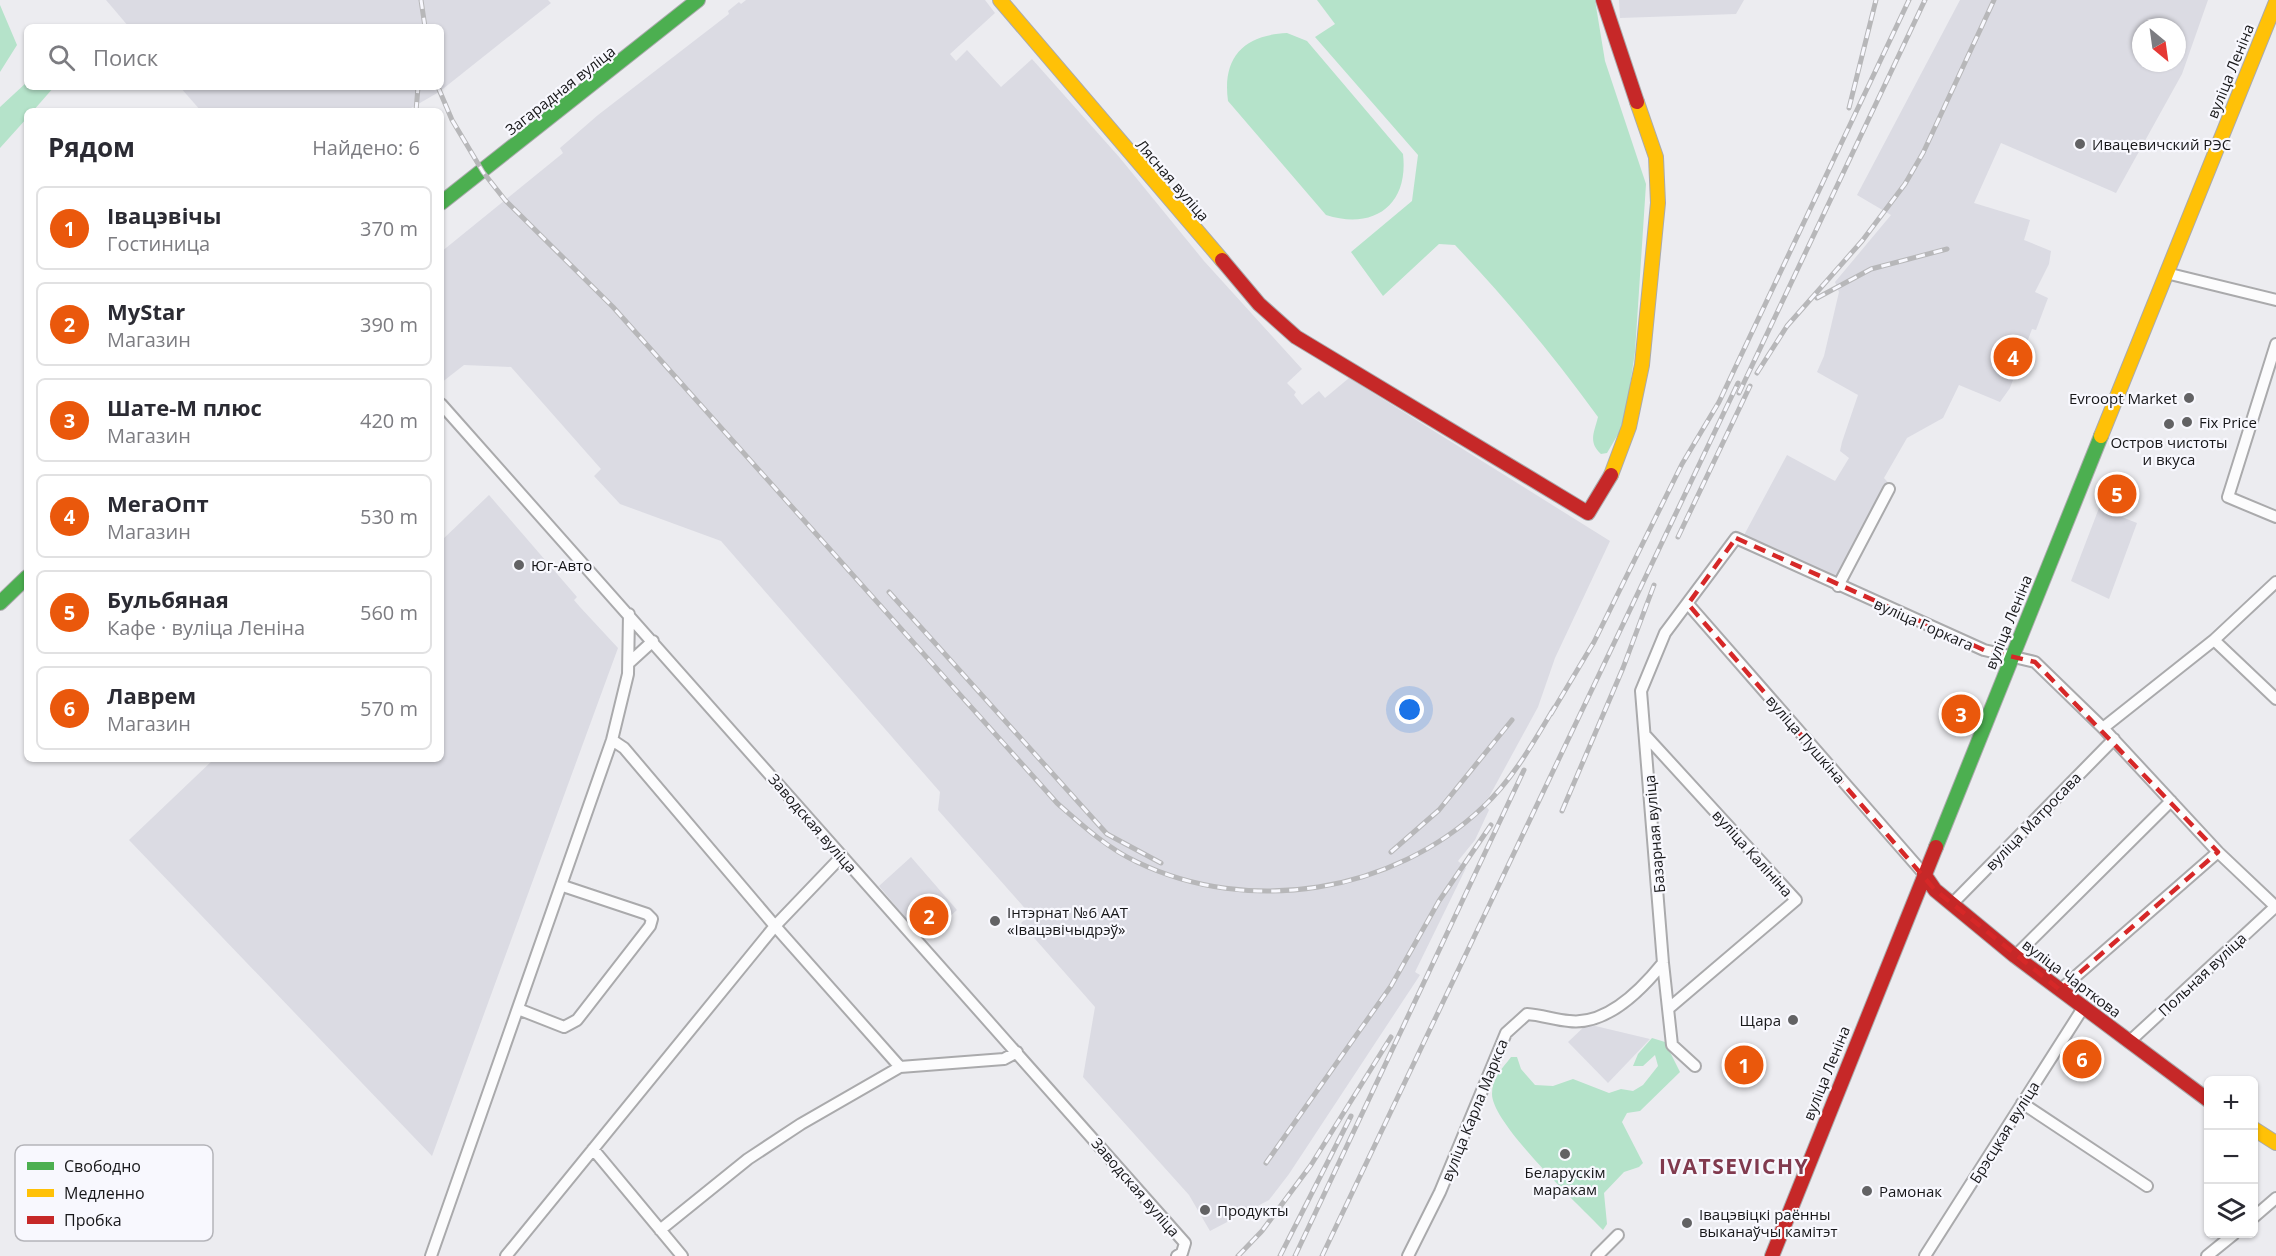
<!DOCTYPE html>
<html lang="ru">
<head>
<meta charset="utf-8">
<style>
  body { margin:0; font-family:"Open Sans",sans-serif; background:#f2f2f3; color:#2b2b33 }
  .controls { position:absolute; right:18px; bottom:18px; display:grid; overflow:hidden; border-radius:9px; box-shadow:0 2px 4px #0004 }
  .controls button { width:54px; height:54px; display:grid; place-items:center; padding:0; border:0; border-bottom:2px solid #e1e1e2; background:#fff; color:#2b2b33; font:30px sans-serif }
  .compass { position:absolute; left:2132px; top:18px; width:54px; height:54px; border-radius:50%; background:#fff; box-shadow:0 2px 4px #0004; rotate:151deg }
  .you { position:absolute; left:1410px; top:710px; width:21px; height:21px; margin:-15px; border:4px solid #fff; border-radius:50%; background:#1a73e8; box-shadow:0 0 0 9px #1a73e833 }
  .badge { display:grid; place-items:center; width:39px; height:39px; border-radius:50%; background:#ea580c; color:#fff; font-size:20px; font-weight:700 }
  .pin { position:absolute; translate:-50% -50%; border:3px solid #fff; box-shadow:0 2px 6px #0006 }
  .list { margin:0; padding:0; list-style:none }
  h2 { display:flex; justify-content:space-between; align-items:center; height:78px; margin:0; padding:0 24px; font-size:26px }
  h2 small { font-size:20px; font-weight:400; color:#7c7c81 }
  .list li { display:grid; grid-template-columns:39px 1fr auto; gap:18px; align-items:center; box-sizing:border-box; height:84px; margin:0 12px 12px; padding:0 12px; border:2px solid #e1e1e2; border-radius:9px }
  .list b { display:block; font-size:22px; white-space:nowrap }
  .list p { margin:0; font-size:20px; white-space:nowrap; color:#7c7c81 }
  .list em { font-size:20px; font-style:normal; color:#7c7c81 }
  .icon { flex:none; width:33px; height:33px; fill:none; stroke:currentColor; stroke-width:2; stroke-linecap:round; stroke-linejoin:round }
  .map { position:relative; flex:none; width:2276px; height:1256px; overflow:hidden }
  .search { position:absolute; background:#fff; box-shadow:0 2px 4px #0004; left:24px; top:24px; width:420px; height:66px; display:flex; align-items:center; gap:15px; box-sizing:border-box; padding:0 21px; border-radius:9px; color:#7c7c81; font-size:22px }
  .panel { position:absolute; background:#fff; box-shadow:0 2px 4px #0004; left:24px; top:108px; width:420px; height:654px; border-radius:9px }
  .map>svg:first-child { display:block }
</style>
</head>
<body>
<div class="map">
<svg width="2276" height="1256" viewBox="0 0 2276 1256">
  <rect width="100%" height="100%" fill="#ececf0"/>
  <path fill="#dbdbe3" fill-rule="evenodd" d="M106,0h442l3,3 -112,89 -33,19h-205l-21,-24h261v-60h-312z
    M746,0h239l10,13 -45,41 6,7 11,-11 34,37 31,-28 88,99 84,103 98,108 -15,14 9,9 -2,3 8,10 17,-14 6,7 24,-20 261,163 -55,117 -17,49 -49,90 -6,6 6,7 -14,30 -17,21 8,7 -51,104 5,3 -131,199 -20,26 -59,31 -21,-36 -106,-118 12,-70 -74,-84 9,-9 -92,-104 2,-18 -219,-251 -101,-37 -26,-28 7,-7 -90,-102 -47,-2 -23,18v-131l122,-99 -3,-5 38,-33 131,-101 -1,-3 11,-9 2,2z
    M1619,0h125l-8,14 -116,4z
    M1960,0h248l-26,74 -66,119 -115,-50 -27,60 56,17 -6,20 27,11 -2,13 -14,28 13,6 -12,32 -4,-1 -22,59 -10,14 -41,-17 -16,33 -36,20 -23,40 10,11 -49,94 -102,-46 44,-82 48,26 14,-23 -9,-7 2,-9 16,-47 -41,-23 7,-16 15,-64 -4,-10 56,-67 -34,-20zM2141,27h36v36h-36z
    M489,495l88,102 -3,3 6,7 38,41 -186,508 -303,-316 85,-81h227v-218z
    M2099,508l38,15 -28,76 -38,-18z
    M911,857l46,53 -33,30 -45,-54z
    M1587,1024l63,15 -42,44 -40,-41z"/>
  <path fill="#b5e3ca" d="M1317,0h278l10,61 41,123 -11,168 -9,60 -6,19 -13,22 -6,1c-13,-12 -7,-21 -3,-37 -44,-61 -91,-117 -143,-172l-16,-1 -56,52 -32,-44 61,-51 6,-46 -103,-118 20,-13z
    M0,5l17,40 -17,27z
    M1287,33l20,8 96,113c6,52 -30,76 -77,61l-98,-114c-6,-44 16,-66 59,-68z
    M27,82v5h27l-21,24h-6v7l-27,30v-41z
    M1652,1038l13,4 15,30 -40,39 -13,2 -5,9 21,41 -4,4 -15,5 -20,21 3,31 -4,6c-24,-25 -111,-106 -111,-136 0,-16 10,-25 19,-37h6l4,12 14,16 18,1 20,-7 36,14 12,-4 12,2 10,-6 15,-19 -3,-11 -12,11h-10l5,-12z"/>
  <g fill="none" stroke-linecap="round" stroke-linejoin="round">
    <defs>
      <path id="street" d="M2166,273l110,27
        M2276,344l-48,153 48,20
        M441,404l744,839 -3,10 -5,3
        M1838,586l51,-97
        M1688,604l236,270
        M2214,640l62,59
        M630,662l23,-21
        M2103,728l111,-88 62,-58
        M1646,736l150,164 -128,109
        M612,740l12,8 151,178 125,141
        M1952,904l162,-165
        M2015,956l156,-155
        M2060,990l158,-138
        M518,1009l46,18 13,-7 73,-94 2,-7 -5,-5 -84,-28
        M2129,1042l146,-135
        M1695,1066l-23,-21 -9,-82 -22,-272 24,-58 71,-95 248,112 51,12 68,66 115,124 58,55
        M2022,1103l125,83
        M593,1149l89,107
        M2254,1217l22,-19
        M660,1230l88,-71 53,-35 99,-57 104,-8 13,-7
        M431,1256l181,-516 16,-66 1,-60
        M506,1256l269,-330 67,-70
        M1408,1256l32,-64 66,-159 21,-19c15,1 28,6 42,7 38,5 73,-32 94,-58
        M1597,1256l21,-21
        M1925,1256l158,-248
        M2207,1256l27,-22"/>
      <path id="fast" d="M441,203l257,-203
        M0,603l27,-26
        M1936,847l165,-411"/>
      <path id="slow" d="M1000,0l222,260
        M2101,436l175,-434
        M1611,475l18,-48 13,-62 16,-162 -2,-46 -19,-55
        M2254,1129l22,14"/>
      <path id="jam" d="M1603,0l34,102
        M1222,260l37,44 37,33 292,176 23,-38
        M1924,874l11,16 80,66 193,144
        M1772,1256l164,-409"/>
    </defs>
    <use href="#street" stroke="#aaaaac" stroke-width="14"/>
    <use href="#fast" stroke="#aaaaac" stroke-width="16"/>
    <use href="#slow" stroke="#aaaaac" stroke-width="16"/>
    <use href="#jam" stroke="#aaaaac" stroke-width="16"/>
    <use href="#street" stroke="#fcfcfd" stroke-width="10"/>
    <use href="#fast" stroke="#4caf50" stroke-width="14"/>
    <use href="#slow" stroke="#ffc107" stroke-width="14"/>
    <use href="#jam" stroke="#c62828" stroke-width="14"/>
    <defs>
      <path id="rail" d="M421,0l4,27
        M438,87l14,33 31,52 22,28 108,107 444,496c25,22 50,45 80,59 112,54 256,31 346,-55 30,-28 50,-64 71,-99
        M1849,108l27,-108
        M416,111l2,-24
        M1817,298l54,-29 76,-20
        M1757,373l30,-47 75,-85 43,-57 18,-31 71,-153
        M1739,393l186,-393
        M1678,537l72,-151
        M889,592l218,242 54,29
        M1551,714l43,-72 88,-178 37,-62 190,-402
        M1562,811l61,-143 31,-83
        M1391,852l48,-42 73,-90
        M1266,1163l125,-177 48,-85 52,-76
        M1238,1256l24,-25 49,-66 80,-128
        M1280,1256l71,-140
        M1295,1256l229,-486
        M1322,1256l416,-873"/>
    </defs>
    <use href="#rail" stroke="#b7b7b9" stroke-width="5"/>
    <use href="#rail" stroke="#f8f8fe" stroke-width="3" stroke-dasharray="9" stroke-linecap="butt"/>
  </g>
  <path fill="none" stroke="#d62828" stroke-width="4.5" stroke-dasharray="12 8" stroke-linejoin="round" d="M1736,538l248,112 51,12 183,190 -158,138 -125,-100 -247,-286z"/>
  <g fill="#626264" stroke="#f8f8fe" stroke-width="2">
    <circle cx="2080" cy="144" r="6"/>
    <circle cx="2189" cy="398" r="6"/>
    <circle cx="2187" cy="422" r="6"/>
    <circle cx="2169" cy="424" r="6"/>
    <circle cx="519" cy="565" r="6"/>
    <circle cx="995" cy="921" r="6"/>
    <circle cx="1793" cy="1020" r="6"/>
    <circle cx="1565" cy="1154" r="6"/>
    <circle cx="1867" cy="1191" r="6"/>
    <circle cx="1205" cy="1210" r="6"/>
    <circle cx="1687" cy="1223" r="6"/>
  </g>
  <g text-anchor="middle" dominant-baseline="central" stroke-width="4.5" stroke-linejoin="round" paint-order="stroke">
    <g font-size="15" fill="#171719" stroke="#f8f8fe">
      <text transform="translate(2230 71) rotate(-68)">вуліца Леніна</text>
      <text transform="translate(560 90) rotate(-38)">Загарадная вуліца</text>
      <text transform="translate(1173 180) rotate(49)">Лясная вуліца</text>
      <text transform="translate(2008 622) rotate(-68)">вуліца Леніна</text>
      <text transform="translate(1924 624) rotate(24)">вуліца Горкага</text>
      <text transform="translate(1806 739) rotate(49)">вуліца Пушкіна</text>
      <text transform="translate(2033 821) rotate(-46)">вуліца Матросава</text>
      <text transform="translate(813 823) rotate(49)">Заводская вуліца</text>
      <text transform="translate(1654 834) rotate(-95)">Базарная вуліца</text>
      <text transform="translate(1753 853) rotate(48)">вуліца Калініна</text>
      <text transform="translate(2202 974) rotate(-43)">Польная вуліца</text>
      <text transform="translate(2072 978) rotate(37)">вуліца Чарткова</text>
      <text transform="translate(1826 1073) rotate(-68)">вуліца Леніна</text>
      <text transform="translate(1474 1110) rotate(-68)">вуліца Карла Маркса</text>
      <text transform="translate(2004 1132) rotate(-58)">Брэсцкая вуліца</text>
      <text transform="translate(1136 1187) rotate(49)">Заводская вуліца</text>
    </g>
    <g font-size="15" fill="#171719" stroke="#f8f8fe" text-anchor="start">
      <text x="2092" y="144">Ивацевичский РЭС</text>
      <text x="2177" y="398" text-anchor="end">Evroopt Market</text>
      <text x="2199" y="422">Fix Price</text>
      <text x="2169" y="442" text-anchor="middle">Остров чистоты<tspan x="2169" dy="17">и вкуса</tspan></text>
      <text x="531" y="565">Юг-Авто</text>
      <text x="1007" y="912">Інтэрнат №6 ААТ<tspan x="1007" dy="17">«Івацэвічыдрэў»</tspan></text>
      <text x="1781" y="1020" text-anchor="end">Щара</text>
      <text x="1565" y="1172" text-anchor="middle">Беларускім<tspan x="1565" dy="17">маракам</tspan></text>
      <text x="1879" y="1191">Рамонак</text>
      <text x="1217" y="1210">Продукты</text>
      <text x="1699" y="1214">Івацэвіцкі раённы<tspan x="1699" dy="17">выканаўчы камітэт</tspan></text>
    </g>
    <g font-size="21" font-weight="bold" letter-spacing="1.5" fill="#813a4e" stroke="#f8f8fe">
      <text x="1734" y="1166">IVATSEVICHY</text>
    </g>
  </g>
  <rect x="15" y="1145" width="198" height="96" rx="9" fill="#f8f8fe" stroke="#b4b4b9" stroke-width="1.5"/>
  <rect x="27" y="1162" width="27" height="8" fill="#4caf50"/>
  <rect x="27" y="1189" width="27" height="8" fill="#ffc107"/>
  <rect x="27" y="1216" width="27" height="8" fill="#c62828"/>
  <g font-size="16" fill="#171719">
    <text x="64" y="1172">Свободно</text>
    <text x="64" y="1199">Медленно</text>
    <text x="64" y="1226">Пробка</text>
  </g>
</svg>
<div class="controls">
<button>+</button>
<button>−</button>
<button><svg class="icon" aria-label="layers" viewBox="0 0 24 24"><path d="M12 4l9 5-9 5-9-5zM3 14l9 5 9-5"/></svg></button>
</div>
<svg class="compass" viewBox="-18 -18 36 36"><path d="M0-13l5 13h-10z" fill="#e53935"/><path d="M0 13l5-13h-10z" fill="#7c7c81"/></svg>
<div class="you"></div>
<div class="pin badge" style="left:1744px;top:1065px">1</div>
<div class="pin badge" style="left:929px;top:916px">2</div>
<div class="pin badge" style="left:1961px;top:714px">3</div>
<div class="pin badge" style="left:2013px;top:357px">4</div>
<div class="pin badge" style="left:2117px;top:494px">5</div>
<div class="pin badge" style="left:2082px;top:1059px">6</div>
<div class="search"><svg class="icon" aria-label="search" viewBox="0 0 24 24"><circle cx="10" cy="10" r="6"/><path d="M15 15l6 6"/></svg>Поиск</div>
<section class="panel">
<h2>Рядом<small>Найдено: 6</small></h2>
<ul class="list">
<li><span class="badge">1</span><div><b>Івацэвічы</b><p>Гостиница</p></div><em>370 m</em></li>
<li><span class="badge">2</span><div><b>MyStar</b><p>Магазин</p></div><em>390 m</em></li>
<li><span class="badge">3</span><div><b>Шате-М плюс</b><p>Магазин</p></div><em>420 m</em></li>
<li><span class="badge">4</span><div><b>МегаОпт</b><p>Магазин</p></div><em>530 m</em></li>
<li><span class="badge">5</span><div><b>Бульбяная</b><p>Кафе · вуліца Леніна</p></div><em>560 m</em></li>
<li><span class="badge">6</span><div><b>Лаврем</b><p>Магазин</p></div><em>570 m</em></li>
</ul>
</section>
</div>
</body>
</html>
